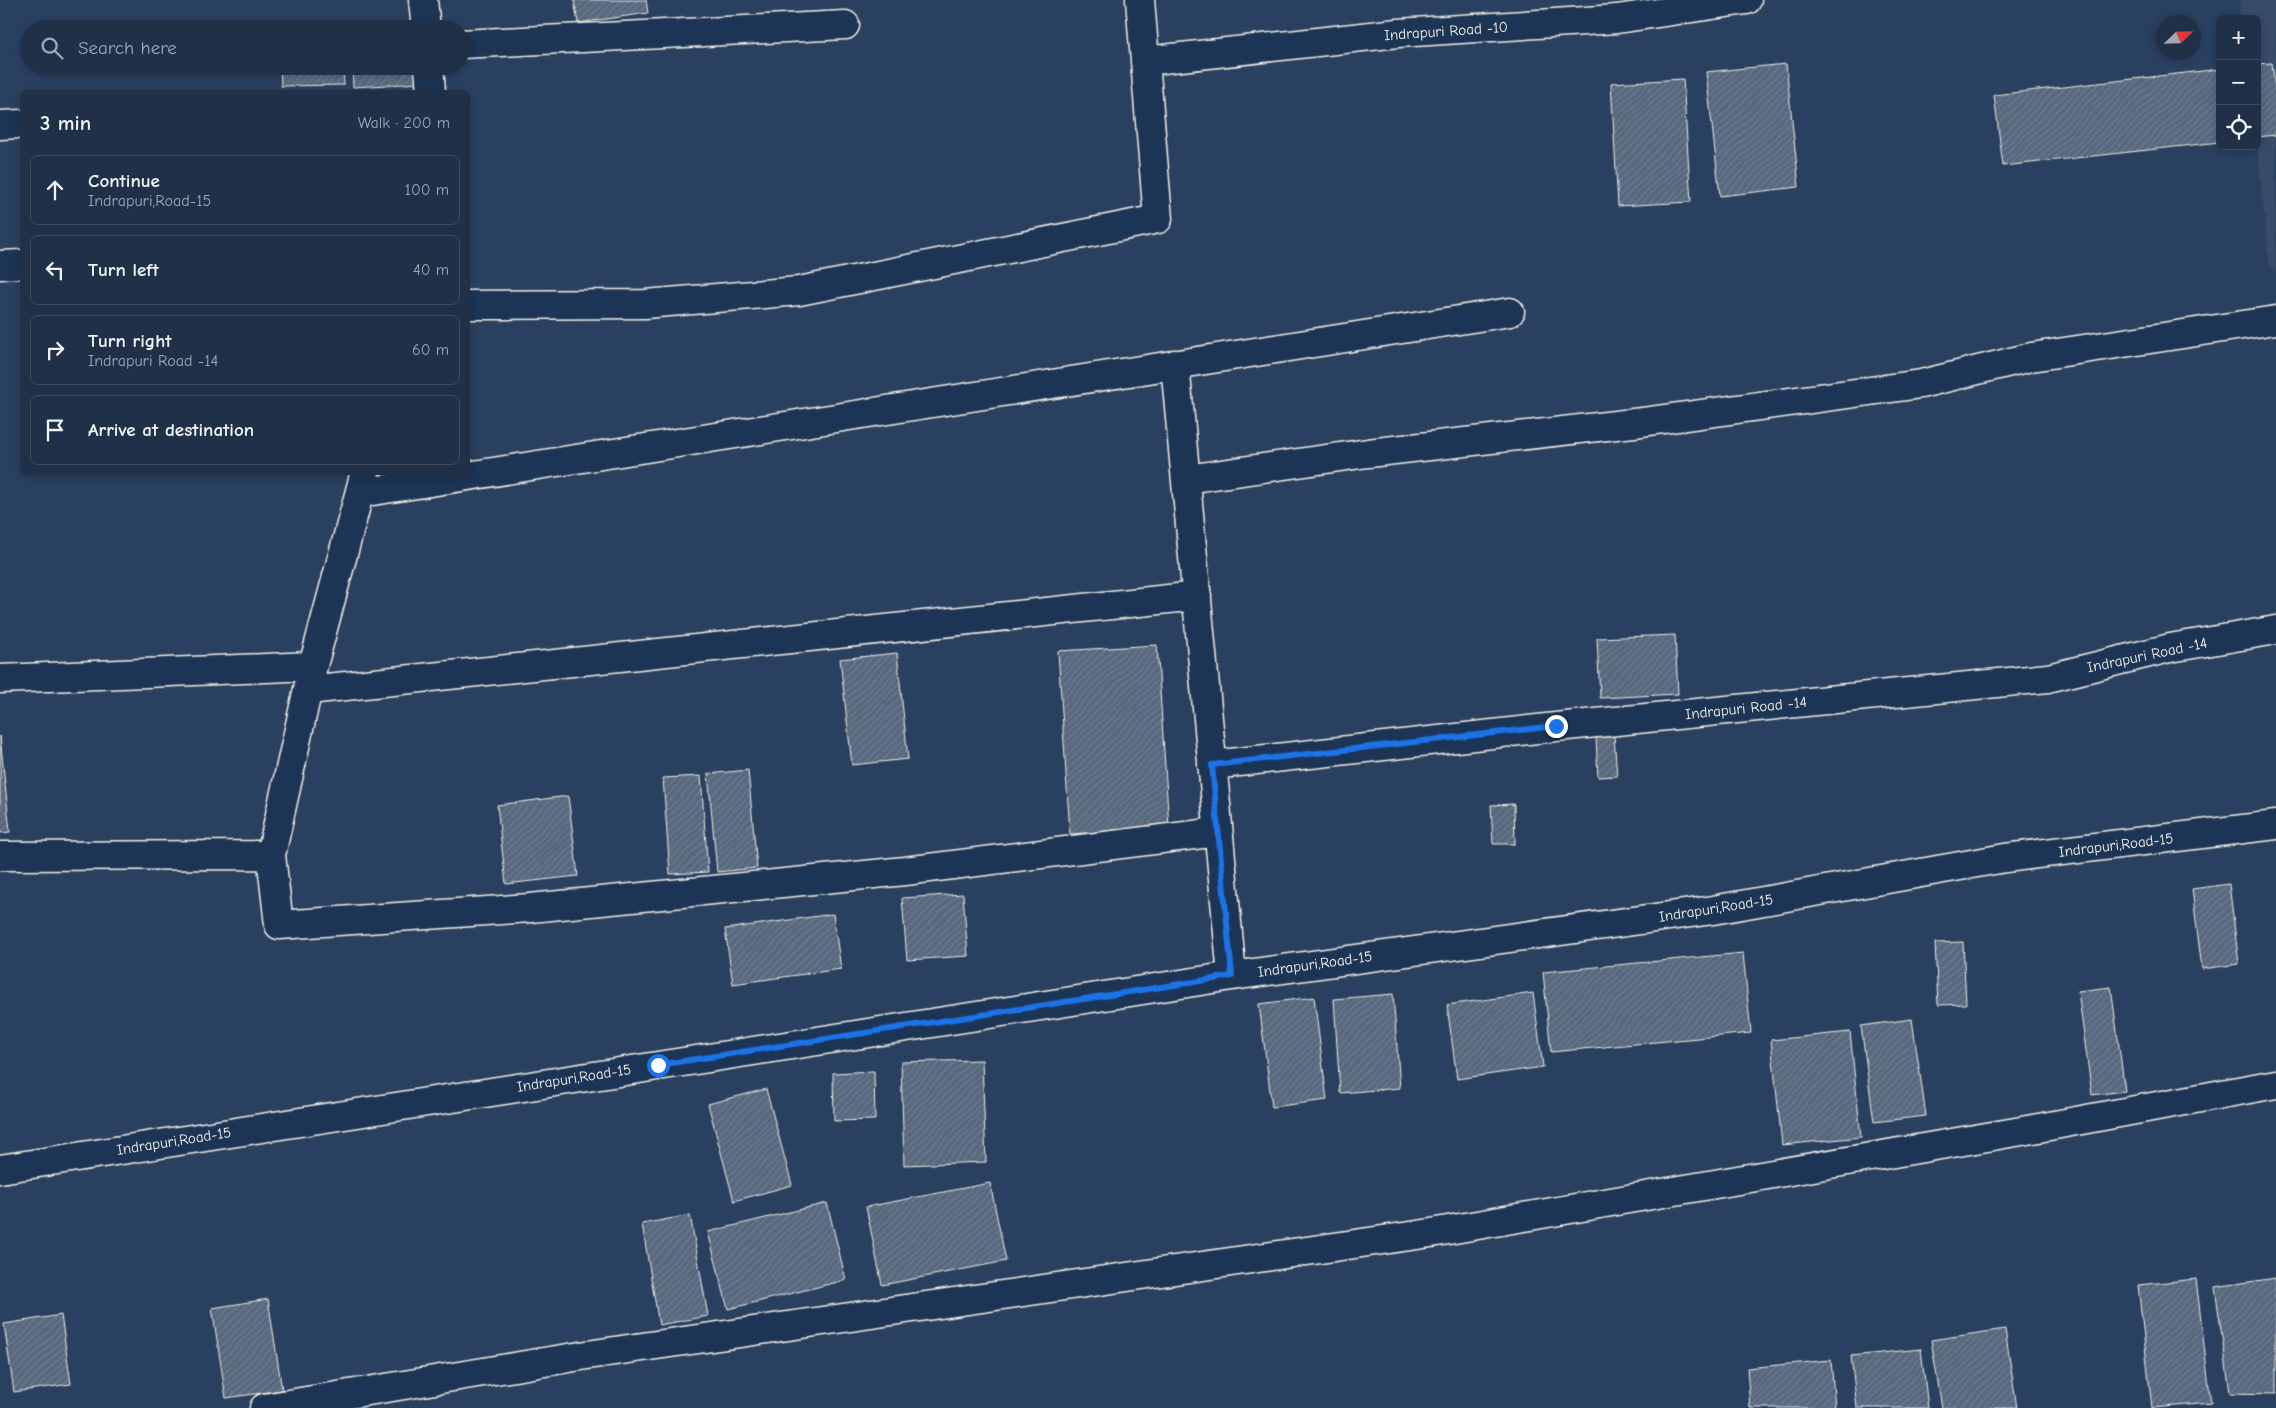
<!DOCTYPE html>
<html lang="en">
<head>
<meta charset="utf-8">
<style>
  body { margin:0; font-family:"Comic Neue",sans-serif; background:#28384f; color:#f1f3f6 }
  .controls { position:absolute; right:15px; top:15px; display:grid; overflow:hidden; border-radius:8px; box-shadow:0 2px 8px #0003 }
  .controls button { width:45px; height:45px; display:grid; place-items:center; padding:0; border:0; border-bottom:1px solid #3d4b60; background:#203048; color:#f1f3f6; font:25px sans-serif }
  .compass { position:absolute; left:2156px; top:15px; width:45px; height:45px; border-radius:50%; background:#203048; box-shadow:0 2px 8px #0003; rotate:67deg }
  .stop { position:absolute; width:15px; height:15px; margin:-11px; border:4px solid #1a73e8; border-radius:50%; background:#fff }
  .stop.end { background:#1a73e8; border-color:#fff; box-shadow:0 1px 5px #0008 }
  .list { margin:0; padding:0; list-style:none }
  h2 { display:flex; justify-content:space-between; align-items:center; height:65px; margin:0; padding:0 20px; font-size:21px }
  h2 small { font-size:16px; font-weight:400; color:#a2a9b4 }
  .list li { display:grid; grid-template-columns:32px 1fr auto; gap:15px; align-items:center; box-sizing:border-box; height:70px; margin:0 10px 10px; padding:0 10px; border:1px solid #3d4b60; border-radius:8px }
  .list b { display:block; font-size:19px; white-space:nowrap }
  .list p { margin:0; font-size:16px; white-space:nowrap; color:#a2a9b4 }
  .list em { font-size:16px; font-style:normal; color:#a2a9b4 }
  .icon { flex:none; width:28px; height:28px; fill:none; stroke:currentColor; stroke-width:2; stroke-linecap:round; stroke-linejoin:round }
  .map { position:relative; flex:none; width:2276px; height:1408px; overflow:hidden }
  .search { position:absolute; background:#203048; box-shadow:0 2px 8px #0003; left:20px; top:20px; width:450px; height:55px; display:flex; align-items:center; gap:12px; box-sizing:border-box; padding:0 18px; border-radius:28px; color:#a2a9b4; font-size:19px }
  .panel { position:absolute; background:#203048; box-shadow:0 2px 8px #0003; left:20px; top:90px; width:450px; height:385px; border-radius:8px }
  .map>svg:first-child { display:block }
</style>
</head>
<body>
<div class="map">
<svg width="2276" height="1408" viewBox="0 0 2276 1408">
  <defs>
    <pattern id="building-hatch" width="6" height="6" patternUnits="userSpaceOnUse" patternTransform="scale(1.25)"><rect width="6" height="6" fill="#56677d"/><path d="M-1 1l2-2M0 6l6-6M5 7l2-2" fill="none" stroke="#6f7d8f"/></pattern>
  </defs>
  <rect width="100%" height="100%" fill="#2a4060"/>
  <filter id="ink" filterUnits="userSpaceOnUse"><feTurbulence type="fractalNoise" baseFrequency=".02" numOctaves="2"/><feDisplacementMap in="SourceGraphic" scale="10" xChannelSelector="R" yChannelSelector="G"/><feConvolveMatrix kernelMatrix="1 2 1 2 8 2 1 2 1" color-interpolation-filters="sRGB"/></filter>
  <g filter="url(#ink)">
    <path fill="#374c69" d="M2239,0h37v272l-7,-9 -12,-117v-127h-16z"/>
    <path fill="url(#building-hatch)" stroke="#f4f1e8" d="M574,0h72l2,13 -70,10z
      M2272,63l4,31v41l-19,2v-73z
      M1786,64l13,123 -79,9 -14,-124z
      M280,66h63l1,19 -63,1z
      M352,66h67l1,17 -67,4z
      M2220,69v73l-217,24 -9,-71z
      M1683,79l8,123 -73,4 -7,-123z
      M1675,635l3,59 -78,4 -3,-60z
      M1157,645l12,182 -99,7 -12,-183z
      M897,653l11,106 -56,6 -12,-106z
      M0,736l10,96 -10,1z
      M1614,736l3,40 -19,1 -2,-40z
      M748,770l9,98 -40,4 -9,-98z
      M701,776l7,96 -38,2 -7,-96z
      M568,796l10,80 -72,8 -9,-79z
      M1514,804l1,40h-22l-2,-39z
      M2229,884l10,80 -37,5 -10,-80z
      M963,894l5,62 -61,4 -5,-62z
      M833,914l8,55 -108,15 -8,-55z
      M1963,942l3,62 -28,1 -3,-62z
      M1743,953l8,80 -200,19 -8,-80z
      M2111,987l14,104 -33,4 -14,-104z
      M1533,993l10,74 -86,12 -10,-74z
      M1393,994l7,94 -60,5 -6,-94z
      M1314,997l13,103 -55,7 -13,-103z
      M1912,1019l14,97 -52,6 -13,-96z
      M1850,1032l11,105 -79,8 -11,-105z
      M982,1060l4,102 -82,3 -3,-103z
      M874,1071l1,49 -41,1 -1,-48z
      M766,1089l26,96 -58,16 -26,-97z
      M990,1183l16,78 -124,24 -16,-78z
      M827,1203l19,77 -118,29 -20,-77z
      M690,1215l18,101 -49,9 -17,-101z
      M2276,1278v116l-46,-1 -15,-106z
      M2196,1279l15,124 -59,5 -14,-123z
      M268,1299l14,91 -56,8 -14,-90z
      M61,1315l10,69 -57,8 -10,-68z
      M2005,1329l12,79h-75l-11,-68z
      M1921,1349l7,59h-71l-6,-52z
      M1831,1360l4,48h-85l-3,-40z"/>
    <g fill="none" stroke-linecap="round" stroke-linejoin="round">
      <defs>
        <path id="minor" d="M423,0l3,29
          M461,44l384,-19
          M1145,61l253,-28 219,-14 130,-19
          M429,66l2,26
          M0,125l22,-1
          M0,265l22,-1
          M468,305l177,-1 154,-13 359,-72 -18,-219
          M1175,364l57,612
          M365,472l-52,194 -42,189 8,70 251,-17 375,-37 313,-39
          M1186,479l182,-26 274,-31 279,-38 110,-27 245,-37
          M360,493l1150,-181
          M0,679l313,-13
          M308,690l889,-94
          M1212,765l344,-38 492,-49 122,-30 106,-18
          M0,856l271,-1
          M0,1169l1232,-193 481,-66 292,-52 271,-33
          M264,1408l323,-53 844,-122 602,-104 243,-45"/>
      </defs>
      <use href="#minor" stroke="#f4f1e8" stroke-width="31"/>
      <use href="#minor" stroke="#1d3557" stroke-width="28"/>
    </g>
  </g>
  <g fill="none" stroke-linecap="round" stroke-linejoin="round" filter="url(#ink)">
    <path stroke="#1a73e8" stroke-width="6" d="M658,1065l574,-89 -20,-211 344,-39"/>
  </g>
  <g text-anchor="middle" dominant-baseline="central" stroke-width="4.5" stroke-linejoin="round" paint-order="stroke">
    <g font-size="15" fill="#f4f1e8" stroke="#1d3557">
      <text transform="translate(1446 31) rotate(-4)">Indrapuri Road -10</text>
      <text transform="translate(2147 655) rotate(-12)">Indrapuri Road -14</text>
      <text transform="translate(1746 708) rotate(-6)">Indrapuri Road -14</text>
      <text transform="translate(2116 845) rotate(-7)">Indrapuri,Road-15</text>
      <text transform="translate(1716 908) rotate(-9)">Indrapuri,Road-15</text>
      <text transform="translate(1315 964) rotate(-8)">Indrapuri,Road-15</text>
      <text transform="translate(574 1078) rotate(-9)">Indrapuri,Road-15</text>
      <text transform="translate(174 1141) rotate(-9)">Indrapuri,Road-15</text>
    </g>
  </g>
</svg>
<div class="controls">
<button>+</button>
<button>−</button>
<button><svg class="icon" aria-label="locate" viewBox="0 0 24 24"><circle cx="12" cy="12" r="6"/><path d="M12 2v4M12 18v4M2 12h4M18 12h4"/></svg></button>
</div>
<svg class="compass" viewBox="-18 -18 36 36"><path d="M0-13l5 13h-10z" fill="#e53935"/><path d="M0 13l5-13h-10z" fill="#a2a9b4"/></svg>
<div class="stop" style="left:658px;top:1065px"></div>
<div class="stop end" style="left:1556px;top:726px"></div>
<div class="search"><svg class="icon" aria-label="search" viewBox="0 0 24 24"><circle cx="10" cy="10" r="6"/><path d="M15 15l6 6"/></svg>Search here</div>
<section class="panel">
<h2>3 min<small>Walk · 200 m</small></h2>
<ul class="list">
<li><svg class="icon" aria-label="ahead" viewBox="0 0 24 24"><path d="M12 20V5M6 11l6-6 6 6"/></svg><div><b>Continue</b><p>Indrapuri,Road-15</p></div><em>100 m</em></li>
<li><svg class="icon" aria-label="left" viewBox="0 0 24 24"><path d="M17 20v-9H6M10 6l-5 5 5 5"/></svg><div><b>Turn left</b></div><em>40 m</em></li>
<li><svg class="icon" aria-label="right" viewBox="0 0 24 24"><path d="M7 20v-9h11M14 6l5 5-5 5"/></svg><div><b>Turn right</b><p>Indrapuri Road -14</p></div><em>60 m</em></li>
<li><svg class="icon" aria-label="arrive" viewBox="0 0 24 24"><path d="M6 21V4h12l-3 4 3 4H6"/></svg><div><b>Arrive at destination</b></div></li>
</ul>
</section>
</div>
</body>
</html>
